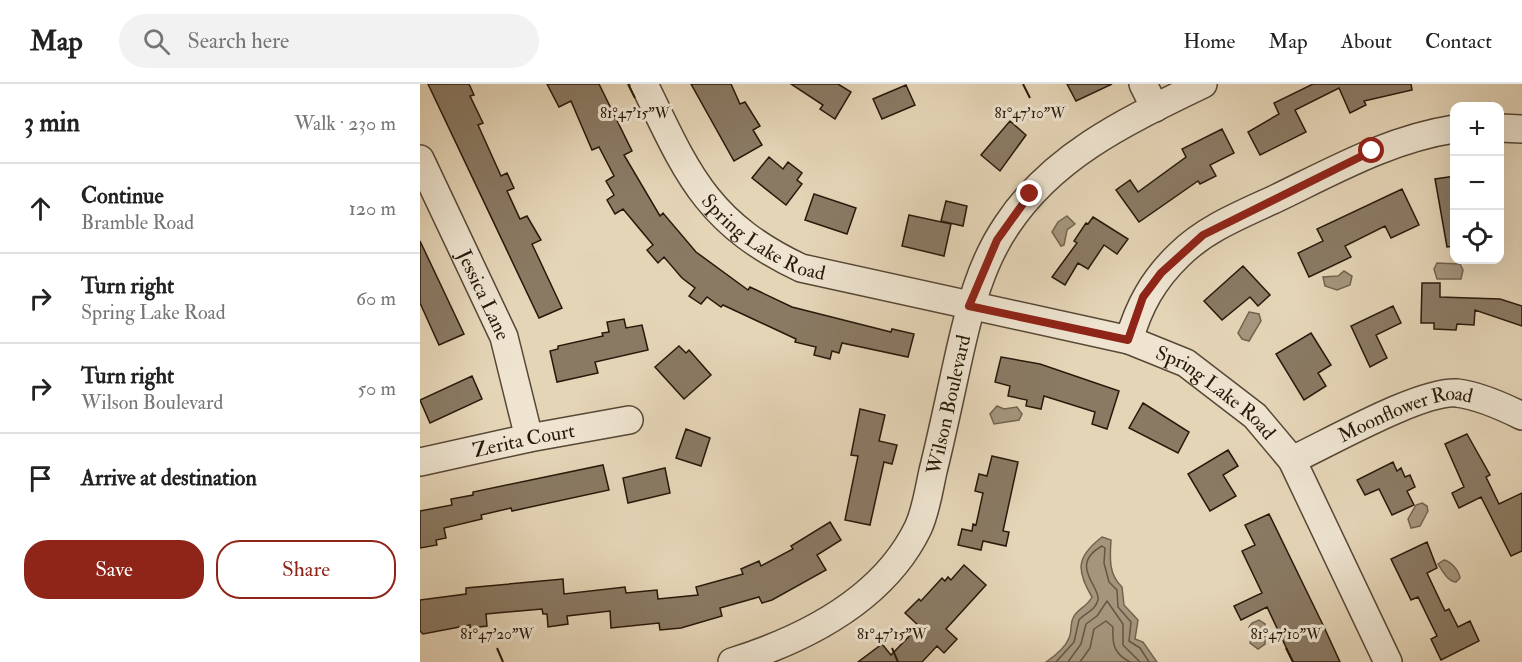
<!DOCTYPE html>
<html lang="en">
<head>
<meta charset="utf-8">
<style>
  body { margin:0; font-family:"IM FELL Double Pica",serif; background:#f2f2f2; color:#222 }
  .controls { position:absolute; right:18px; top:18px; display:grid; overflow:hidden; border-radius:12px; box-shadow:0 6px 24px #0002 }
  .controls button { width:54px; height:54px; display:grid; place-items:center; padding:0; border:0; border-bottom:2px solid #e0e0e0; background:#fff; color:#222; font:30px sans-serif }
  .stop { position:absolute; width:18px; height:18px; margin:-14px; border:4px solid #8f2418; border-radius:50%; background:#fff }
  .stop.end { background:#8f2418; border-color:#fff; box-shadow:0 2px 6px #0008 }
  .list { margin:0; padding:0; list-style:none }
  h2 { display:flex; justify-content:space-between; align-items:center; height:78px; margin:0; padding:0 24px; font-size:26px }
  h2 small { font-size:20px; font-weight:400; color:#767676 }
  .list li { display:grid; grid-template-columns:39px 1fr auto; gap:18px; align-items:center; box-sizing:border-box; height:90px; padding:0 24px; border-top:2px solid #e0e0e0 }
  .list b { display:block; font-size:22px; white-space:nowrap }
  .list p { margin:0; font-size:20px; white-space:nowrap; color:#767676 }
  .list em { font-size:20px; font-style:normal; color:#767676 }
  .actions { display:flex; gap:12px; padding:18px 24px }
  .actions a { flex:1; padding:14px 0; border:2px solid #8f2418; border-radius:24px; text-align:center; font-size:21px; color:#8f2418 }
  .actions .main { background:#8f2418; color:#fff }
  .icon { flex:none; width:33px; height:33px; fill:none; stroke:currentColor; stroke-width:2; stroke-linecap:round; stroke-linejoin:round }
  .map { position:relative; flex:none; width:1102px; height:578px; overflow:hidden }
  header { display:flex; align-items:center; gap:36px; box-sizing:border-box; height:84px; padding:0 30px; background:#fff; border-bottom:2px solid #e0e0e0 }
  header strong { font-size:28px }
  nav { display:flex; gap:33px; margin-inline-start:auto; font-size:21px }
  .search { width:420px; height:54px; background:#f2f2f2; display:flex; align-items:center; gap:15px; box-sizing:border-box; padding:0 21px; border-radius:33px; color:#767676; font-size:22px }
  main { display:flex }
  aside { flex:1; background:#fff }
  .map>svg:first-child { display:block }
</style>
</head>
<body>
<header>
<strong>Map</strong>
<div class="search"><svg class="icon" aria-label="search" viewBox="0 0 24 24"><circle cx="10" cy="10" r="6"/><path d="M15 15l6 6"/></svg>Search here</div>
<nav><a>Home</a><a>Map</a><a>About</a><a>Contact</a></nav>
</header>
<main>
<aside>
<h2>3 min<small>Walk · 230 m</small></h2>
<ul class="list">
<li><svg class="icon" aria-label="ahead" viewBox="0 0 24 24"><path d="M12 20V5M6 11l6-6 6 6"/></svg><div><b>Continue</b><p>Bramble Road</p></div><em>120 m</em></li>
<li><svg class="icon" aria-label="right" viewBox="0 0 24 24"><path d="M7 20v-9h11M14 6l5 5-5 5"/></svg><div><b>Turn right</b><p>Spring Lake Road</p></div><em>60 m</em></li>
<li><svg class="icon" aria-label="right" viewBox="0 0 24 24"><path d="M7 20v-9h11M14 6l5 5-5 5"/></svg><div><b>Turn right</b><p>Wilson Boulevard</p></div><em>50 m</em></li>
<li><svg class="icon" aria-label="arrive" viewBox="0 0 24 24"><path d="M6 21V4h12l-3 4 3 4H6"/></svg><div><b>Arrive at destination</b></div></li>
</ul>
<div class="actions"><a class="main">Save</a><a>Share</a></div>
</aside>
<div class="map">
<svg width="1102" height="578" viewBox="0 0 1102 578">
  <rect width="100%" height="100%" fill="#e5d5b7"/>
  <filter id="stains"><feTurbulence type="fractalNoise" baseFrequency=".00333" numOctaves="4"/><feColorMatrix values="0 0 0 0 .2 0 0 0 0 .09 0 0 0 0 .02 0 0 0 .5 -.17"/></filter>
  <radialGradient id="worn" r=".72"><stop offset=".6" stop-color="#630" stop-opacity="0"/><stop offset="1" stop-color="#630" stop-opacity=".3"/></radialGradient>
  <path fill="#a5957c" stroke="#73634e" stroke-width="1.5" d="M647,132l8,8 -8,6 -3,15 -3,1 -9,-14 6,-10z
    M1017,179l23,1 3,6 -2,9h-24l-3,-10z
    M924,187l8,5 -2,9 -13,5 -12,-4 -2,-9 15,-1z
    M829,228l10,2 2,7 -12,20 -7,-2 -4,-6z
    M577,322l7,3 13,-2 5,7 -3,6 -25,4 -4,-10z
    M1002,419l5,3 1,5 -8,15 -9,2 -3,-9 8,-14z
    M682,453l9,3c-1,17 -3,34 11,47l2,18 14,15 -3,19 8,3 14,20h-111c9,-6 19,-14 23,-24 3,-6 1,-14 4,-20 4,-9 14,-11 19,-21 -16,-27 -16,-40 10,-60z
    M1024,476c7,1 15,11 16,18l-4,4c-9,-1 -14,-12 -18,-18z
    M839,536l6,4v20l-7,5 -8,-6 2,-8 -3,-8 3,-4z"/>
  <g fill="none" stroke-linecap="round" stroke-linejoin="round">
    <path stroke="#665643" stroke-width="1.5" d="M636,578l18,-20 5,-22c6,-7 16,-9 19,-20 3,-13 -30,-35 4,-54l3,2 -1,15 5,19 8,8 1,17 13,15 -2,19 11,7 9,14
      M648,578l13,-18 5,-20 11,-8 10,-15 16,23v21l17,17
      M660,578l10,-14 4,-19 12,-8 7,6c-1,17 1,27 17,35"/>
  </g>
  <path fill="#8a7a64" stroke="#28180a" stroke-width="1.5" d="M8,0h41l5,11 -4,1 13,27 -5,2 23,51 6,-3 7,15 -7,3 13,28 7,-3 14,24 -9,4 30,64 -23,10z
    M127,0h52l33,67 -8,4 36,61 3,-3 33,39 52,38 2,-3 42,20 99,25 1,-3 22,5 -6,23 -66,-14 -3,10 -7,-2 -2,8 -16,-4 2,-8 -21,-5 1,-3 -73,-34 -2,2 -14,-10 -6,7 -12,-8 6,-8 -13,-10 -18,-21 -6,6 -11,-13 6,-5 -30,-36 -8,5 -8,-14 7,-5 -8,-14 8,-5 -15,-29 -7,3 -21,-49 -12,6z
    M271,0h40l9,20 5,-2 15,24 -7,4 9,15 -28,16z
    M371,0h47l13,8 -16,27 -15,-10 3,-4z
    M647,0h45l-36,17z
    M893,0h98l1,6 -48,11 2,4 -16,8 -11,-25 -44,22 11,22 -46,23 -12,-23 31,-18 -5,-11z
    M486,1l9,20 -33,14 -9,-20z
    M590,37l16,14 -26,36 -19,-16z
    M802,45l12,24 -24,12 6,11 -16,8 -2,-3 -59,41 -23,-32 14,-10 8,12 48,-35 -4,-8z
    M349,73l14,12 5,-7 14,11 -5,7 5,4 -16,21 -34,-27z
    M1035,92v70l-8,1 -12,-68z
    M982,105l17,36 -28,13 -6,-12 -40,20 6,11 -42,20 -11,-24 25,-12 -6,-12z
    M394,110l42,14 -9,26 -42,-14z
    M526,117l21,5 -4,20 -22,-5z
    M489,131l42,9 -7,32 -42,-10z
    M673,133l35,22 -11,15 -13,-9 -16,24 -10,-6 -13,22 -13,-8 25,-34 -3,-2 12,-18 2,1z
    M0,157l44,93 -25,11 -19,-42z
    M823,182l27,29 -12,11 -8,-9 -28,23 -18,-19z
    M1002,199h18v14l60,2 22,7v20l-47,-16 -1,15 -17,-1 -1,6 -22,-1v-6h-13z
    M973,222l8,17 -25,12 11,23 -17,9 -19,-41z
    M204,235l2,9 16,-3 6,25 -53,12 3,11 -41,9 -7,-31 8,-2v-3l45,-10 -1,-3 7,-1 -2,-10z
    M891,249l20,32 -13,8 8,13 -22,14 -28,-46z
    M259,262l7,7 3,-3 22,25 -27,24 -29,-32z
    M581,273l39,7 79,27 -12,38 -15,-5 3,-12 -51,-16 -3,13 -15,-3 1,-6 -19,-4 2,-10 -15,-4z
    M52,292l10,23 -52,24 -10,-23z
    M723,319l46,29 -11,21 -49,-25z
    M440,325l25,6 -6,26 18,4 -5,19 -8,-2 -14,63 -25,-5 13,-64 -7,-1z
    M266,345l24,9 -9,28 -25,-8z
    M1047,350l23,41 -4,2 13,27 23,-11v58l-11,5 -30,-59 -22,11 -7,-15 12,-6 -19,-43z
    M808,366l10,16 -15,9 13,21 -26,15 -22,-37z
    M572,372l26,6 -15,69 6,1 -3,14 -23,-5 -2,9 -23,-5 4,-16 10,2 1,-7 3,1 7,-32 -8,-2 4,-17 8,2z
    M973,378l4,9 4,-3 4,9 5,-2 5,12 -8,4 7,14 -22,10 -13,-26 -14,6 -8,-15z
    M183,381l6,25 -97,21 -1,-3 -30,7 1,4 -38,9 2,10 -10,2 1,5 -17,3v-37l32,-6 -1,-6 22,-4v-3z
    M245,384l5,25 -42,10 -5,-25z
    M849,430l55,113 16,35h-47l-26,-55 -26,13 -7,-14 28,-13 -20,-42 13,-6 -10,-20z
    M410,438l11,18 -24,15 9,15 -54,30 -10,3 -3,-6 -39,11 2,8 -41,12 -21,2 -1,-7 -48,5 -1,-17 -43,5 1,8 -20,3 -1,-13h-4l-1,-5 -56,5 1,12 -17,2v-3l-47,9 -3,-3v-31l46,-6v-6l97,-9 1,15 61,-7 1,6 31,-3 1,9 40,-4 -2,-8 47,-13 -2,-5 18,-8 2,5 32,-17 -2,-3z
    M1007,458l10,26 -10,5 18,38 4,-2 9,18 12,-6 9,20 -38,19 -10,-21 6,-3 -19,-39 -7,3 -20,-41z
    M544,481l22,20 -40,44 11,10 -13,14 -7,-7 -15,16h-64l24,-18 9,11 28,-29 -14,-13 14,-14 2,2 21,-23 3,3 3,-4 3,3z"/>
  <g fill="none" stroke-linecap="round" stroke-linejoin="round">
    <defs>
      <g id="minor">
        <path id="s1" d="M224,0c43,89 62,139 157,184l328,72 57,23 69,53 37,44 96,202"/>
        <path d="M723,0l12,24"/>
        <path d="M1080,44l22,1"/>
        <path id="s2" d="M0,75l84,178 25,101"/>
        <path d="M709,256c10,-34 24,-60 50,-85 27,-27 64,-41 98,-57 58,-28 113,-59 177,-69"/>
        <path id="s3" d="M872,376c37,-17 129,-70 165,-67 23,3 45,13 65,23"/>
        <path id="s4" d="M0,378l109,-24 100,-18"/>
        <path id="s5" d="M312,578c73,-23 151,-62 186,-134 8,-17 11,-39 15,-57 10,-40 18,-80 27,-120 10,-44 21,-88 47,-126 47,-71 122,-105 196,-141"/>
      </g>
    </defs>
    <use href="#minor" stroke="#574735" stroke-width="30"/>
    <use href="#minor" stroke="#eee4d0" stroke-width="27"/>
  </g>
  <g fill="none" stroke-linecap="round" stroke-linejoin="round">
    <path stroke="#8f2418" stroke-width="8" d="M610,110l-33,46 -28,66 159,34 15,-43 18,-24 42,-38 169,-84"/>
  </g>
  <path fill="none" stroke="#28180a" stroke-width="2" d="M208,0l7,14M603,0l7,14M77,564l6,14M472,564l6,14M866,564l7,14"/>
  <g text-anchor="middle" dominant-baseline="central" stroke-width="6" stroke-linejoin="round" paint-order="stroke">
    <g font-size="20" fill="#28180a" stroke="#eee4d0">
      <text stroke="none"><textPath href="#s1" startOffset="201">Spring Lake Road</textPath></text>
      <text stroke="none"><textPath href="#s2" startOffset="150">Jessica Lane</textPath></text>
      <text stroke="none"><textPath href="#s1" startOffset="687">Spring Lake Road</textPath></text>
      <text stroke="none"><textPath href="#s5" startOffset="363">Wilson Boulevard</textPath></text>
      <text stroke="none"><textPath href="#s3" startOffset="124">Moonflower Road</textPath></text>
      <text stroke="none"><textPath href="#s4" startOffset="106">Zerita Court</textPath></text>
    </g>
  </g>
  <g font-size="15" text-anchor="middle" fill="#28180a" stroke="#eee4d0" stroke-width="6" stroke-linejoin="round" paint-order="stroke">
    <text x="215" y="34">81°47'15"W</text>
    <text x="610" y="34">81°47'10"W</text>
    <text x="77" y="555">81°47'20"W</text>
    <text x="472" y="555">81°47'15"W</text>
    <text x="866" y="555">81°47'10"W</text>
  </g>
  <rect width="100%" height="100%" filter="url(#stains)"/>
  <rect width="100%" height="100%" fill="url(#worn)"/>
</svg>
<div class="controls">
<button>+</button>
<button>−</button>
<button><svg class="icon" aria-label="locate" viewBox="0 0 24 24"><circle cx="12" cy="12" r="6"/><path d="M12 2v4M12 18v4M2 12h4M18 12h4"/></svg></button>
</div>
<div class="stop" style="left:952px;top:67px"></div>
<div class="stop end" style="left:610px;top:110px"></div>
</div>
</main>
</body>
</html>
